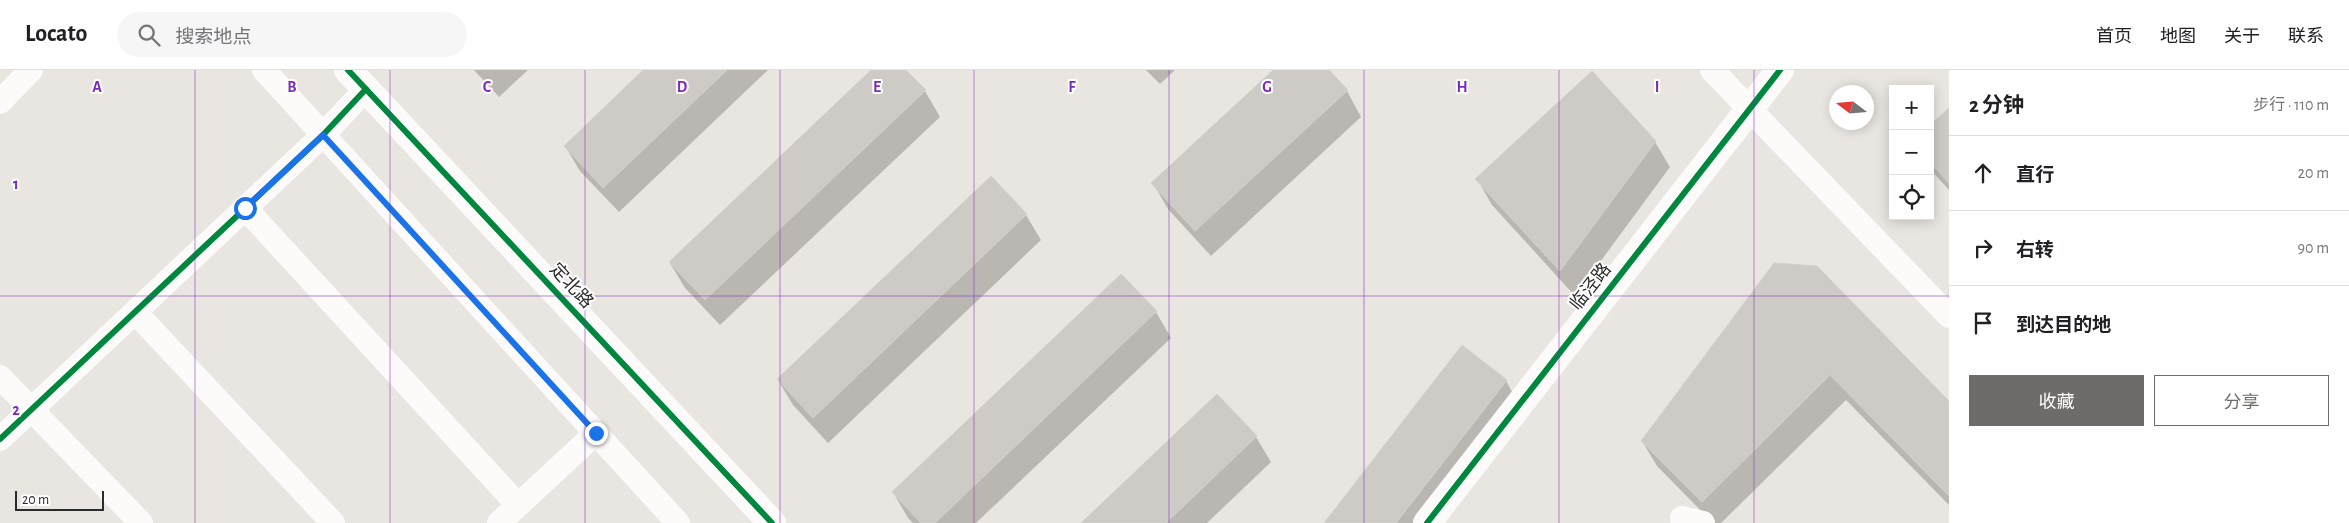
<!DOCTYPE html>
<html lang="zh">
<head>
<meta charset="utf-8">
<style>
  body { margin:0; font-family:"Alegreya Sans","Noto Sans SC",sans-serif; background:#f6f6f6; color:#202124 }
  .controls { position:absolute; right:15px; top:15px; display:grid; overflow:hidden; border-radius:0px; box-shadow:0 2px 12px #0003 }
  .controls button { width:45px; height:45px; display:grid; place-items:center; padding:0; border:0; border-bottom:1px solid #e0e0e0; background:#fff; color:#202124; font:25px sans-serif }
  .compass { position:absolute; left:1829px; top:15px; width:45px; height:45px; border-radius:50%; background:#fff; box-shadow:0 2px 12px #0003; rotate:286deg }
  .scale { position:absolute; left:15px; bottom:12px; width:89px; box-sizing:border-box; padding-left:5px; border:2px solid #2b2b2b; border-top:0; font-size:14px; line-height:18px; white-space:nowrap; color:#2b2b2b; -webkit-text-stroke:4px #fff; paint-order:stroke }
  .stop { position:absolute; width:15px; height:15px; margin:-11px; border:4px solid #1a73e8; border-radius:50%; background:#fff }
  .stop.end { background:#1a73e8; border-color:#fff; box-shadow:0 1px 5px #0008 }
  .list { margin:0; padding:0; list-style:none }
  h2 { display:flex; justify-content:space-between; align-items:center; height:65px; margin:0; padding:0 20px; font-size:21px }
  h2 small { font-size:16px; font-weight:400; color:#757577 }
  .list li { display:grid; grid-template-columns:32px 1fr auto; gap:15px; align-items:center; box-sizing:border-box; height:75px; padding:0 20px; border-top:1px solid #e0e0e0 }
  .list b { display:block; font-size:19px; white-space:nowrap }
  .list em { font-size:16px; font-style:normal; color:#757577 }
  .actions { display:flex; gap:10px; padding:15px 20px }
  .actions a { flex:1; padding:11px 0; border:1px solid #6e6c6a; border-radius:0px; text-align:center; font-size:18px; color:#6e6c6a }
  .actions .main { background:#6e6c6a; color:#fff }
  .icon { flex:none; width:28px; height:28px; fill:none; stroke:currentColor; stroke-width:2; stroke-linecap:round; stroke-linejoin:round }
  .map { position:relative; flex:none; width:1949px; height:453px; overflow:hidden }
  header { display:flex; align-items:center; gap:30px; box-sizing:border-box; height:70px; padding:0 25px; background:#fff; border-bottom:1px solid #e0e0e0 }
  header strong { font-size:24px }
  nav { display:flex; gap:28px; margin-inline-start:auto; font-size:18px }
  .search { width:350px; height:45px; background:#f6f6f6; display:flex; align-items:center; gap:12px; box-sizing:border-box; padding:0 18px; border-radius:28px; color:#757577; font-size:19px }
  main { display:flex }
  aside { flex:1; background:#fff }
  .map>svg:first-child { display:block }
</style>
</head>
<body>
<header>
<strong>Locato</strong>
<div class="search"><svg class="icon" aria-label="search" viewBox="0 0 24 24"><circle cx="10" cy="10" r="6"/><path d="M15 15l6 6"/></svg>搜索地点</div>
<nav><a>首页</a><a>地图</a><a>关于</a><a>联系</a></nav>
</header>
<main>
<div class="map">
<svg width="1949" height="453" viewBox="0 0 1949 453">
  <rect width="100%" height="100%" fill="#e9e5e0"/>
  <path fill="#0003" d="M474,0h54l-29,27z
    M645,0h123l-149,142 -39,-41 -15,-25z
    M873,0h32l20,21 15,26 -220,208 -35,-37 -15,-25z
    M1146,0h29l-15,14z
    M1275,0h52l20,21 14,26 -150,139 -43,-47 -15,-26z
    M1949,40v80l-19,-21v-42z
    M1655,72l15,25 -95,129 -83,-91 -15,-26z
    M991,107l35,38 15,25 -213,203 -35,-38 -15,-25z
    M1775,194l174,139v102l-103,-105 -125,123h-8l-56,-57 -15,-25z
    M1156,242l15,26 -195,185h-63l-5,-5 -15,-26z
    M1506,311l14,25 -90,117h-104z
    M1217,325l39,42 15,25 -64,61h-124z"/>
  <path fill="#cecbc7" stroke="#d4d1cc" d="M643,0h84l-124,118 -39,-42z
    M871,0h35l20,20 -221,210 -36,-38z
    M1273,0h56l19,20 -153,141 -44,-48z
    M1592,1l64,70 -96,130 -85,-92z
    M1949,38v75l-19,-21v-37z
    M991,106l36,38 -214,204 -36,-39z
    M1774,193l43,3 132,135v95l-119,-121 -128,127 -61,-61z
    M1121,204l36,37 -222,212h-14l-29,-31z
    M1462,275l45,35 -111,143h-72z
    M1217,324l40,42 -91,87h-85z"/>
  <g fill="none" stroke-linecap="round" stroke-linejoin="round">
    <path stroke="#fcfbfa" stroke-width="24" d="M264,0l414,453
      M1712,0l237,246
      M0,32l31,-32
      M245,138l273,297
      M135,242l198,211
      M0,307l141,146
      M0,369l323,-304 43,-46
      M1682,448l21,5
      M499,453l97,-90"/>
    <path stroke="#fcfbfa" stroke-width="28" d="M348,0l424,453
      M1427,453l353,-453"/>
    <defs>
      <path id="cycleway" d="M348,0l424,453
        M0,369l323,-304 43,-46
        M1427,453l353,-453"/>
    </defs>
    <use href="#cycleway" stroke="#fff" stroke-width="9"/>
    <use href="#cycleway" stroke="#00873e" stroke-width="6"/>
  </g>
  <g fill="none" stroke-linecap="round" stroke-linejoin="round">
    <path stroke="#1a73e8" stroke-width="6" d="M245,138l78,-73 273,298"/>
  </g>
  <path fill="none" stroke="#7b2cbf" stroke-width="1" stroke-opacity="0.55" d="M195,0v453M390,0v453M585,0v453M780,0v453M974,0v453M1169,0v453M1364,0v453M1559,0v453M1754,0v453M0,226h1949"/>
  <g text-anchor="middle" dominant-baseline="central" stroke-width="4" stroke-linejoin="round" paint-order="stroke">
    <g font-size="18" fill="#2b2b2b" stroke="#fff">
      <text transform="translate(571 216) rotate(47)">定北路</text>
      <text transform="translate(1591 217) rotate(-52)">临泾路</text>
    </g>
  </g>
  <g font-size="16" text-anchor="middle" font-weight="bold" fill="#7b2cbf" stroke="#fff" stroke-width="4" stroke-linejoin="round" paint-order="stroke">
    <text x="97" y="22">A</text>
    <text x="292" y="22">B</text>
    <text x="487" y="22">C</text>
    <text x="682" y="22">D</text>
    <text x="877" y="22">E</text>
    <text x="1072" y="22">F</text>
    <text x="1267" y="22">G</text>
    <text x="1462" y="22">H</text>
    <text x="1657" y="22">I</text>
    <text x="16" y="119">1</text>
    <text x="16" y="345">2</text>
  </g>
</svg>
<div class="controls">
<button>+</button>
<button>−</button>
<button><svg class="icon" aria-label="locate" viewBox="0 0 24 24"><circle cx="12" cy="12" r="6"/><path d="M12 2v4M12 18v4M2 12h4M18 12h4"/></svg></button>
</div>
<svg class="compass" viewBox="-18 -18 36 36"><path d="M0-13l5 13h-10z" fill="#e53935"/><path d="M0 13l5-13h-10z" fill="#757577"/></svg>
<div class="scale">20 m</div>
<div class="stop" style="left:245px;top:138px"></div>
<div class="stop end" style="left:596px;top:363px"></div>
</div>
<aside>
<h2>2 分钟<small>步行 · 110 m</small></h2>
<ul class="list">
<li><svg class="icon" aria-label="ahead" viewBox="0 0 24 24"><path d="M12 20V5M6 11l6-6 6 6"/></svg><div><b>直行</b></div><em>20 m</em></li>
<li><svg class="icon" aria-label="right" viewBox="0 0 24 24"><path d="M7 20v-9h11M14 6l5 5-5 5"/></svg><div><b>右转</b></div><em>90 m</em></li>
<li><svg class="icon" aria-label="arrive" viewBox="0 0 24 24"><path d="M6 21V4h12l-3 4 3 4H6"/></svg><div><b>到达目的地</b></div></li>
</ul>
<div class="actions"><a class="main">收藏</a><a>分享</a></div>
</aside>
</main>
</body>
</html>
